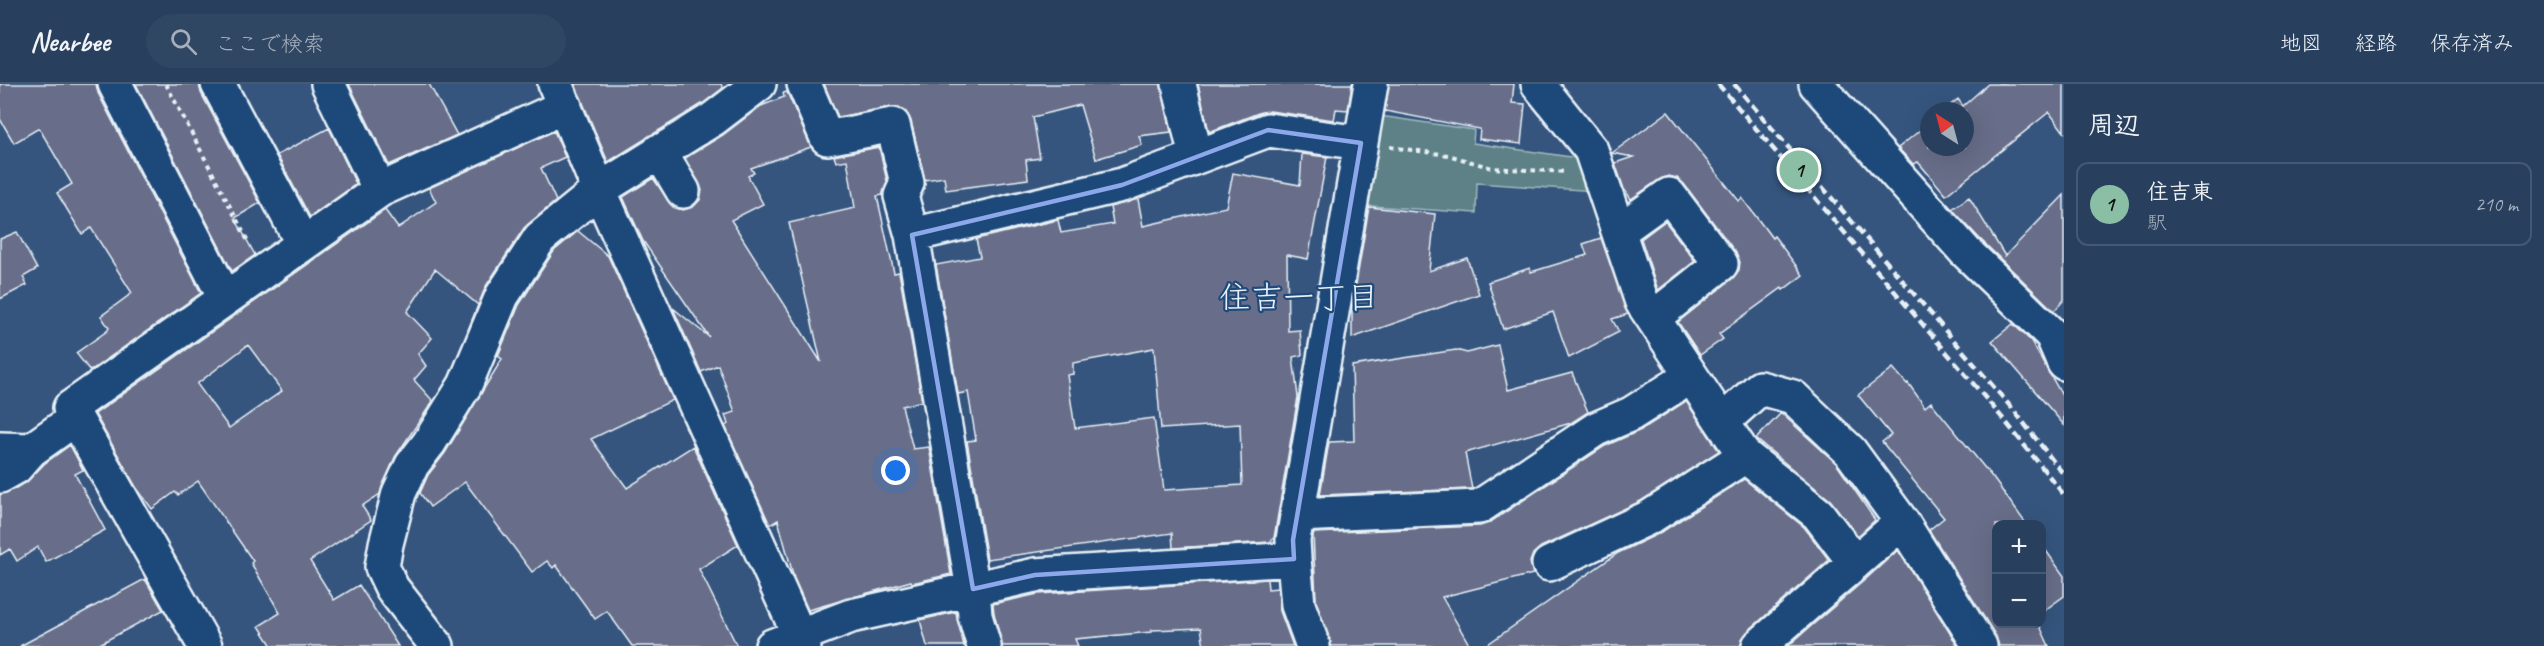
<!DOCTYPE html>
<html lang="ja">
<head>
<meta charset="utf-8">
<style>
  body { margin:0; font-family:Caveat,"Klee One",sans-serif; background:#304764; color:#f1f3f6 }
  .controls { position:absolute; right:18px; bottom:18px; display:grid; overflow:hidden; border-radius:12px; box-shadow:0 6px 24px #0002 }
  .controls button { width:54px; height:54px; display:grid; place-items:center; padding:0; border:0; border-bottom:2px solid #445973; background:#28405e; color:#f1f3f6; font:30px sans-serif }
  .compass { position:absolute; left:1920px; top:18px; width:54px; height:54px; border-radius:50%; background:#28405e; box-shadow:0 6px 24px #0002; rotate:324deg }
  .you { position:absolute; left:896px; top:387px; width:21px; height:21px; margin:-15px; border:4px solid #fff; border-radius:50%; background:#1a73e8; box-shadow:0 0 0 9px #1a73e833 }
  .badge { display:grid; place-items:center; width:39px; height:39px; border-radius:50%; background:#8abfa5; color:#111; font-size:20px; font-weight:700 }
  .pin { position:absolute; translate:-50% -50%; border:3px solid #fff; box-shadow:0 2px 6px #0006 }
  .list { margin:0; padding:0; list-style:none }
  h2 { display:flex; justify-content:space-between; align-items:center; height:78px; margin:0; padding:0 24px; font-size:26px }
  h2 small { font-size:20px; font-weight:400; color:#a5afbc }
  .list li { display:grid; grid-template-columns:39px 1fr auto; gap:18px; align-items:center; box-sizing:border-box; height:84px; margin:0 12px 12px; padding:0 12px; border:2px solid #445973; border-radius:12px }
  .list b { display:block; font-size:22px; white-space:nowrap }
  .list p { margin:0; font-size:20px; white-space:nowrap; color:#a5afbc }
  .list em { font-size:20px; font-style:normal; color:#a5afbc }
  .icon { flex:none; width:33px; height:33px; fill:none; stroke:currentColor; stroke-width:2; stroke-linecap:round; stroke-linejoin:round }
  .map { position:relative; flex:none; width:2064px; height:562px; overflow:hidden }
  header { display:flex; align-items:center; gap:36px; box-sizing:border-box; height:84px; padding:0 30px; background:#28405e; border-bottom:2px solid #445973 }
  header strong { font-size:28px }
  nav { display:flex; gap:33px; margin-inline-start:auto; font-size:21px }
  .search { width:420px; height:54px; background:#304764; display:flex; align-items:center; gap:15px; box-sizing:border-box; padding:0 21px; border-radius:33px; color:#a5afbc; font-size:22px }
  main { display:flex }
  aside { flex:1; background:#28405e }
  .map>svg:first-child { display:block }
</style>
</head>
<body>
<header>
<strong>Nearbee</strong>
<div class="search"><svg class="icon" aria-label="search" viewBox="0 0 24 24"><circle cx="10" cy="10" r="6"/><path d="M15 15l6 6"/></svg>ここで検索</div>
<nav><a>地図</a><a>経路</a><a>保存済み</a></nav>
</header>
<main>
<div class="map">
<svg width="2064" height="562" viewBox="0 0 2064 562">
  <rect width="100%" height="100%" fill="#35557e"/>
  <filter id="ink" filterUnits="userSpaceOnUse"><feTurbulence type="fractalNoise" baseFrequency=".0167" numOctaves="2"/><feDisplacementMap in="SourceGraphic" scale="12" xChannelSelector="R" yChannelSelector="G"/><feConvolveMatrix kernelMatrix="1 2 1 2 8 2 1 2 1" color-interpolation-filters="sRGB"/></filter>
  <g filter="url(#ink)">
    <path fill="#5d8186" stroke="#a2b9bf" stroke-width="1.5" d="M1380,32l94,14 -1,13 111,16 12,32 -119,-8 -1,30 -119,-8z"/>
    <path fill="#676e89" stroke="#e8f1f8" stroke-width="1.5" fill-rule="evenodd" d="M0,0h96l2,9 103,200 -111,78 -14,-18 31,-22 2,-3 -8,-12 31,-23 -41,-65 -9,6 -25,-41 15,-9 -33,-56 -25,15 -14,-24z
      M136,0h63l2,9 59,110 -25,15 20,37 -23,16z
      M349,0h80l28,51 -68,30z
      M575,0h146l2,4 -21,16 -94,58z
      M824,0h337l10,48 -32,4 3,9 -46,14 -16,-54 -47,12 7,41 -14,2 2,19 -82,11 -2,-13 -19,3 -14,-59 -5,-9 -7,-5h-9l-52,10z
      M1198,0h154l-4,26 -12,-1 -2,11 -64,-9 -9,1 -52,20z
      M1389,0h125l-2,19 13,1 -4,40 -42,-5 1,-10 -95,-18z
      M1988,0h76v48l-15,-20 -103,83 -28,-33 -5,2 -15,-16 31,-25v24h36v-36h-22l15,-12 5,7z
      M787,8l24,55 -60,21 3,5 -6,3 15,28 -32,16 90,142 -32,-139 66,-15 -8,-48 -11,2 -2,-6 45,-9 8,34 -4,14 -6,1 17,77 5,-1 23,129 -20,5 11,43 16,-2 22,127 -39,9 -1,-2 -103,29 -14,-32 -16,-58 -8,5 -45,-99 3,-2 -3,-9 10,-3 -17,-47 -17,7 -28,-64 36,29 -66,-96 -20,-44 30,-19 20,29 10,3 10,-3 7,-7 2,-10 -17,-32 38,-23 38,-29 23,-9 -1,-4z
      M1668,28l71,89 3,-3 30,40 2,-2 29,39 -20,15 -1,-2 -63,46 4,5 -23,16 -22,-33 55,-44 6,-8 1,-8 -4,-9 -52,-69 -7,-6 -9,-2 -9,4 -28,19 -7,-10 -9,-26 18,-6 -21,-4z
      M329,44l27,56 -46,33 -33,-62z
      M554,47l11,26 -24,11 15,33 -32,27 -38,58 -18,44 10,-25 -43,-36 -28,43 25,26 -14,16 8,12 -12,14 19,21 -38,56 -15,37 -18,12 9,14 -61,41 24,39 25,-15 39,61h-126l-13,-20 21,-13 -29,-50 2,-2 -55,-80 -20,14 -3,-3 -23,17 -16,-22 -41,-73 290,-204 13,18 38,-26 -7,-14zM248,261l34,46 -53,37 -32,-44z
      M1302,70l25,3 -19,102 -21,-4 1,76 12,-1 2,25 -9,2 5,40 -24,141 -4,4 -97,6 -1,-15 -185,26 -20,-118 9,-1 -8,-48 -10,2 -22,-129 44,-8 -4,-18 82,-19 3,13 52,-9 -3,-17 28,-8 5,27 83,-19 7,-34 67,12zM1154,264l7,81 79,-5 2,61 -78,5 -10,-72 -79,10 -8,-53 6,-1v-11z
      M2064,111v105l-10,11 -75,-73 -27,-29 17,-12 36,59z
      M1369,123l66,7 -6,57 38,-13 12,36 -127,44v-30z
      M1665,137l30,40 -37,29 -17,-51z
      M578,147l30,25 65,144 -82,39 36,49 66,-42 45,99 -39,24 38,77h-105l-25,-35 -12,8 -39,-54 -3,3 -6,-7 -15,11 -67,-90 -35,25 -10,-14 8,-18 17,-22 57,-94 -4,-3 21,-51 35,-54z
      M17,148l20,37 -14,8 4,8 -27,14v-60z
      M1601,154l27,76 -16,5 7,13 -50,26 -16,-46 -50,17 -15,-47 42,-14 1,4 56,-17 -4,-11z
      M2013,240l18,17 33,58v26l-72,-84z
      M1498,261l10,45 64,-17 16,39 -17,11 -106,30 7,36 -152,6 9,-53 25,-1 -2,-75 104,-16 11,3z
      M1893,284l14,16 1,-1 17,24 6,-5 62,76 34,47h-31v99h43l10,22h-50l-3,-10 -67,-106 15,-12 -62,-76 9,-7 -33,-40z
      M1686,317l33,50 -78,50 -100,46 -8,7 -3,8 3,12 -91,23 28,49h-139l-15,-45 -3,-68 167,-7 9,-3 116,-77 36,-16z
      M1781,329l55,50 39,57 -17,16 -28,-36 -74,-61z
      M70,361l13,25 -8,4 30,56 -59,32 -8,-15 -21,14 -7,-12 -10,6v-60l26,-12 18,-19z
      M1744,395l60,48 25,33 -82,72 -5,7 -1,7h-256l133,-93 42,-20z
      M2042,461l22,31v20l-22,16z
      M1898,466l60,96h-170l79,-68z
      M145,495l18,31 -67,36h-76z
      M1267,495l1,10 10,-1 2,23 13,35h-89l-3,-18 -49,2v2l-77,7 3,7h-76l-8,-33 -1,-9 45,-10z
      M956,528l8,34h-37l-7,-26z"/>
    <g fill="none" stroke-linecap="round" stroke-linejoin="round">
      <defs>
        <path id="minor" d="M115,0l110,214
          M218,0l85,160
          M328,0l52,106
          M555,0l44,106 205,456
          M804,0l23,54 66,-13 14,58 -6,13 11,39
          M1179,0l17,73
          M1538,0l53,66 51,152 80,120 23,34 73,58 37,49
          M1816,0l149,167 87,84 12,28
          M659,67l24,40
          M1619,147l50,-36 52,69 -68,54
          M1722,338l38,-34 33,9 57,54 52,71 78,124
          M0,365l31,1 45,-32
          M0,392l16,-9 15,-17
          M1297,431l182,-8 117,-78 35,-15 60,-38
          M1294,475l-1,-19 78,-456
          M1549,480l101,-47 95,-61
          M205,562l-135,-238 310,-218 185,-84
          M437,562l-45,-58 -10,-21 4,-23 13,-51 13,-28 17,-22 36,-58 37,-89 38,-58 59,-48 114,-71 46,-35
          M772,562l79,-30 184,-41 259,-16 4,46 15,41
          M984,562l-9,-30 -2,-27 -61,-354 210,-50 146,-55 93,13
          M1759,562l143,-124"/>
      </defs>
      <use href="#minor" stroke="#e8f1f8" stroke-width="38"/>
      <path stroke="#e8f1f8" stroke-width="4" stroke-dasharray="4.5 4.5" stroke-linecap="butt" d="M166,0l83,159
        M1390,63l58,8 44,13 74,4"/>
      <use href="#minor" stroke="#1f4a7a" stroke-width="33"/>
      <path stroke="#e8f1f8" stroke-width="4.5" stroke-dasharray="9 4.5" stroke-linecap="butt" d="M1718,0l287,337 59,74
        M1734,0l282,329 48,62"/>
    </g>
  </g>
  <path fill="none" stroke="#8da8ea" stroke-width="4.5" stroke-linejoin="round" d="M1268,46l93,13 -68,397 1,19 -259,16 -62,14 -61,-354 210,-50z"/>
  <g text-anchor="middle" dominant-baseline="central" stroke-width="4.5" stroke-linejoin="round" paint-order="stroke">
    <g font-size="32" fill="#e8f1f8" stroke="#1f4a7a">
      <text x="1299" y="213">住吉一丁目</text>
    </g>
  </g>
</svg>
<div class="controls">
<button>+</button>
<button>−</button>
</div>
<svg class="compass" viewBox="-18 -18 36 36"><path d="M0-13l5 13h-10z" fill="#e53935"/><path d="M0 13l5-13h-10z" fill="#a5afbc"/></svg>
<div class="you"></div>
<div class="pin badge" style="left:1799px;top:86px">1</div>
</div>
<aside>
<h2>周辺<small></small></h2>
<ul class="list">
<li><span class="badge">1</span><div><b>住吉東</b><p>駅</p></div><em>210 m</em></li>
</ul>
</aside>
</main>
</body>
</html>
